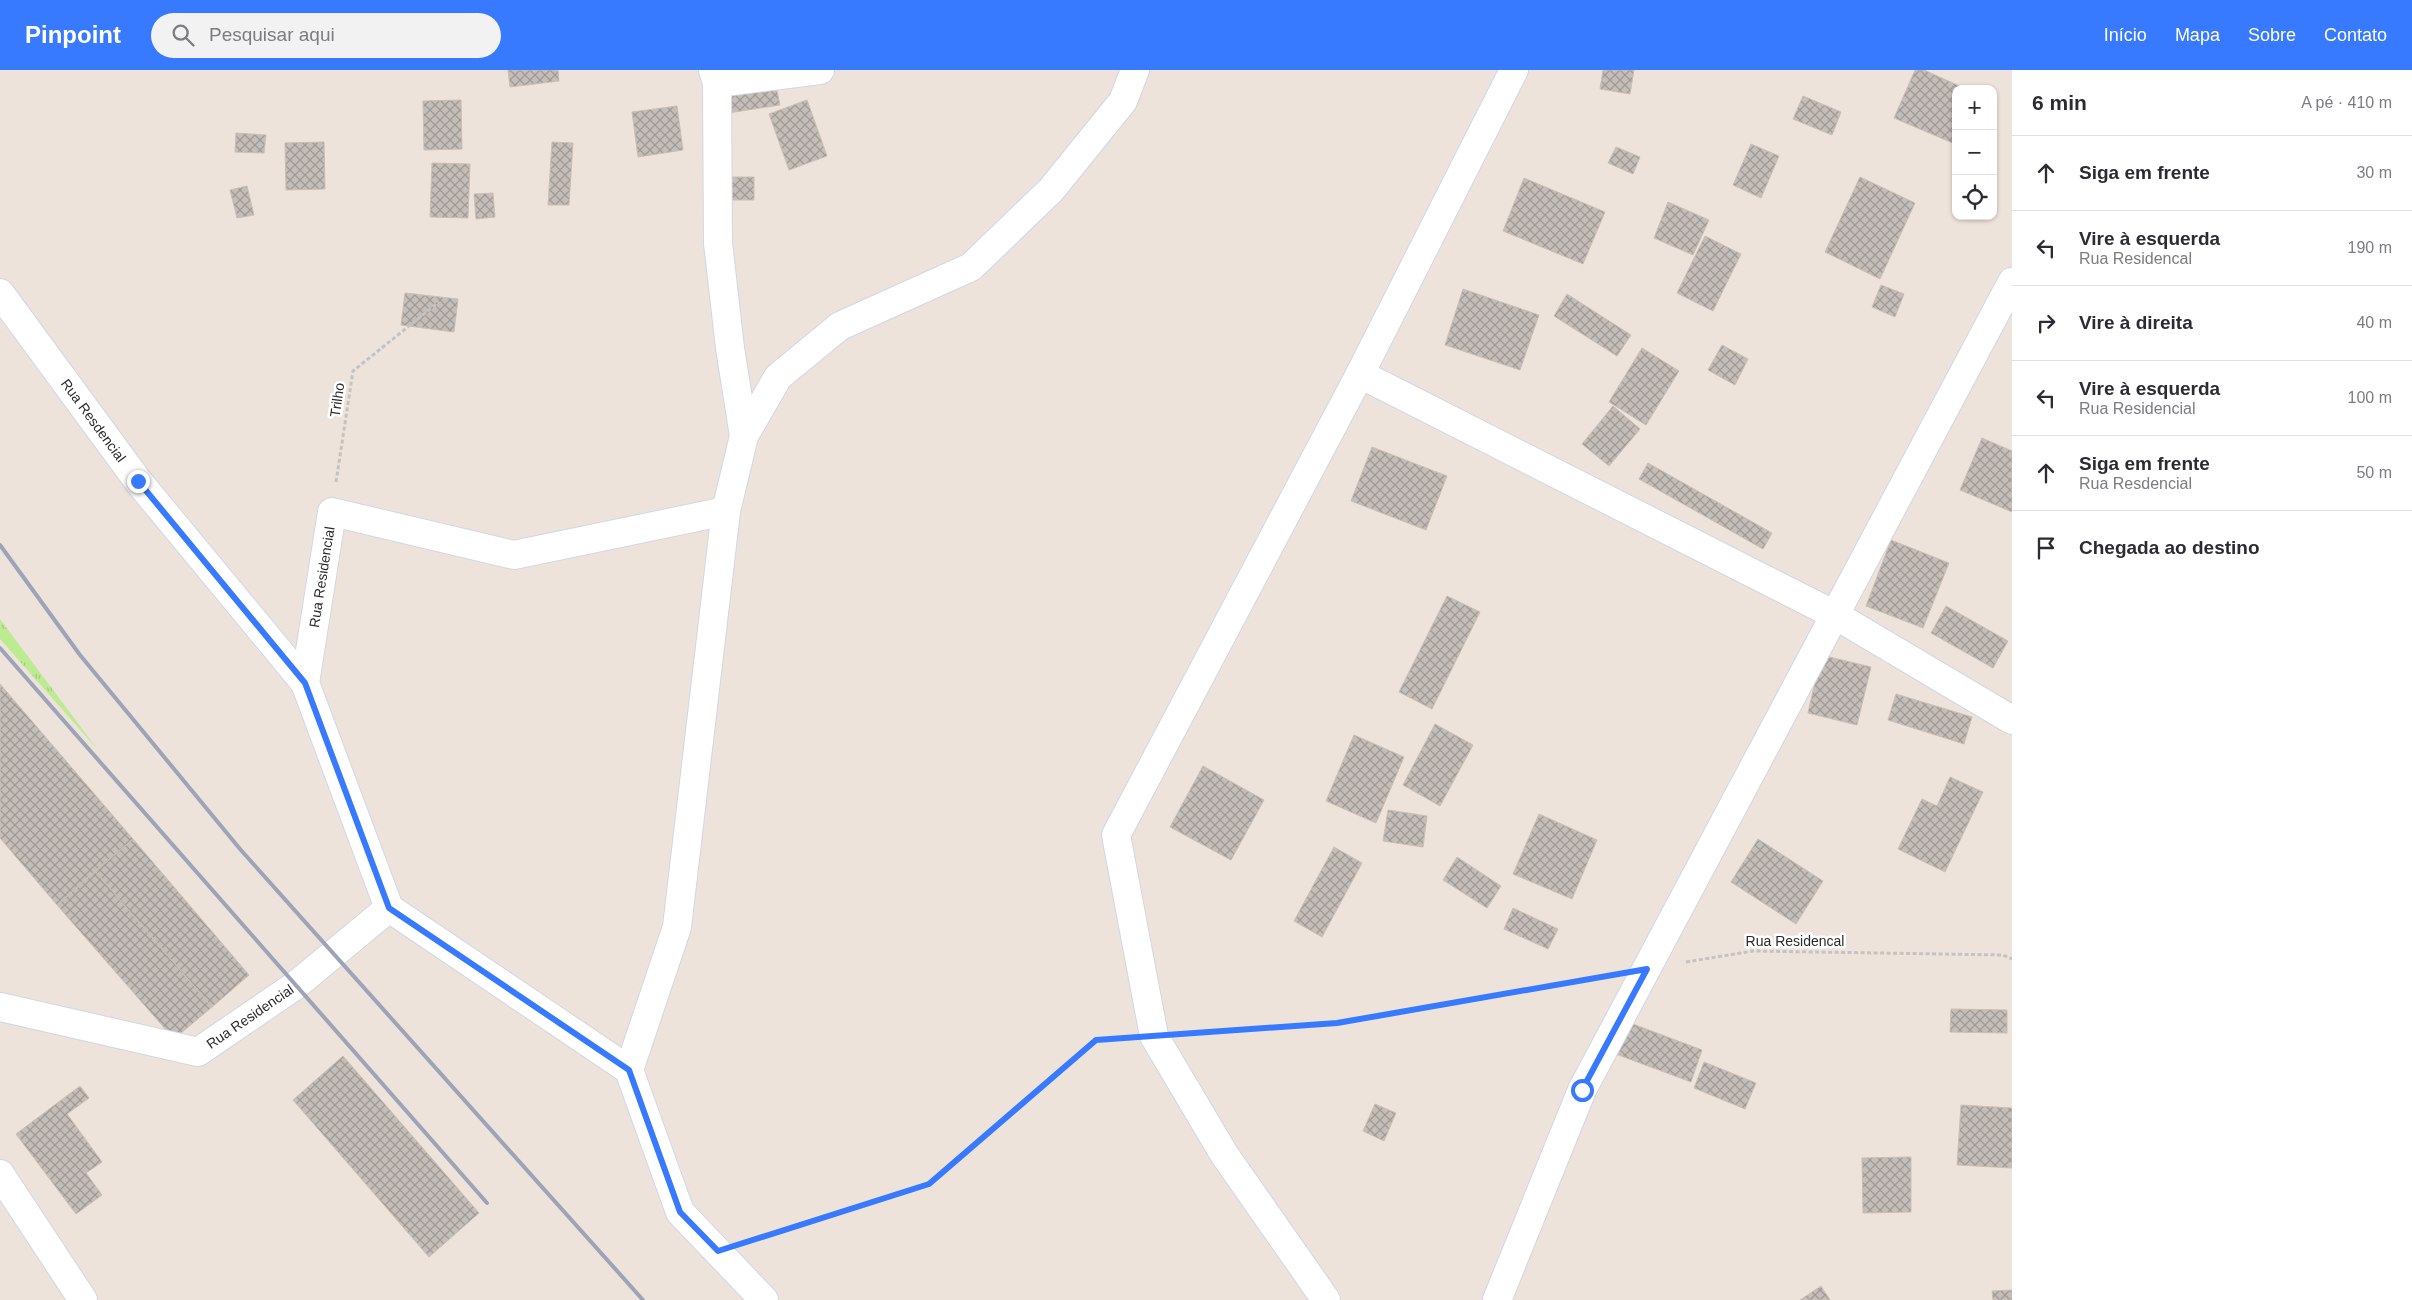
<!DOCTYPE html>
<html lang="pt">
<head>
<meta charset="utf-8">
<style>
  body { margin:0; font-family:Arial,sans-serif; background:#f2f2f3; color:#2b2b33 }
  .controls { position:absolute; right:15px; top:15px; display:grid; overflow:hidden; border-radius:10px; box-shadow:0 1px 4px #0004 }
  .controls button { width:45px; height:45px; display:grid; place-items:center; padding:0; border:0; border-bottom:1px solid #e1e1e2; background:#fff; color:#2b2b33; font:25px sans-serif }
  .stop { position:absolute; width:15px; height:15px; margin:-11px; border:4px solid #3779ff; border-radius:50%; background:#fff }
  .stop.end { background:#3779ff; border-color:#fff; box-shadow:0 1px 5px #0008 }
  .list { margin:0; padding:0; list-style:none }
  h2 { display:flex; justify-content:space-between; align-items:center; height:65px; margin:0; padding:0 20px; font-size:21px }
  h2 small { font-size:16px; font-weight:400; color:#7c7c81 }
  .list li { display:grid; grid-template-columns:32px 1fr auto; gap:15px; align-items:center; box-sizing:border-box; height:75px; padding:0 20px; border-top:1px solid #e1e1e2 }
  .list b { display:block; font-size:19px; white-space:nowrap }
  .list p { margin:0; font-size:16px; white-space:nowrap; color:#7c7c81 }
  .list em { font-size:16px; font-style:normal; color:#7c7c81 }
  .icon { flex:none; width:28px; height:28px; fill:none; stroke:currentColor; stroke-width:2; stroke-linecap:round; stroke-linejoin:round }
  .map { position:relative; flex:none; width:2012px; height:1230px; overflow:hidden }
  header { display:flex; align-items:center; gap:30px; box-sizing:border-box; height:70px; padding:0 25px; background:#3779ff; color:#fff }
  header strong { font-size:24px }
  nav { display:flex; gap:28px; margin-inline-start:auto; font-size:18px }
  .search { width:350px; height:45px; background:#f2f2f3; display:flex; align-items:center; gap:12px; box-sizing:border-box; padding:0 18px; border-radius:28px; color:#7c7c81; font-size:19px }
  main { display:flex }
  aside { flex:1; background:#fff }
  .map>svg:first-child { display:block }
</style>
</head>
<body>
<header>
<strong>Pinpoint</strong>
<div class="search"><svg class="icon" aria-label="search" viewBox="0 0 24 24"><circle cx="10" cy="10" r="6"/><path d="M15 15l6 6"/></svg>Pesquisar aqui</div>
<nav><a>Início</a><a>Mapa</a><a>Sobre</a><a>Contato</a></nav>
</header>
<main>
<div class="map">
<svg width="2012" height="1230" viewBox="0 0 2012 1230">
  <defs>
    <pattern id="grass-tufts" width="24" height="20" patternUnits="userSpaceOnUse" patternTransform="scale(1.25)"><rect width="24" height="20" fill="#bdeb91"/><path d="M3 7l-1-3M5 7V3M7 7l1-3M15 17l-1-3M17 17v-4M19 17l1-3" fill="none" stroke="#a3ca7d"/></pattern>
    <pattern id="building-cross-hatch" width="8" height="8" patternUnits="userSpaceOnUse" patternTransform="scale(1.25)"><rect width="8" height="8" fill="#c5bdb8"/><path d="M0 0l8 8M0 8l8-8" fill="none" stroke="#a09a96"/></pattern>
  </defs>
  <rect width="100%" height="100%" fill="#eee3db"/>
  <path fill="url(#grass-tufts)" d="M0,549l98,131 -98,-111z"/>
  <path fill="url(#building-cross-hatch)" stroke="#cabfb4" d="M508,0h50l1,11 -49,6z
    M1603,0h31l-4,24 -30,-5z
    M1915,0h9l42,19h-10l-1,55 -61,-26z
    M776,16l4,19 -58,9 -3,-19z
    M1803,26l38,16 -9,23 -39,-16z
    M461,30l1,49 -38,1 -1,-49z
    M807,30l20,56 -38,14 -20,-56z
    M677,36l6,44 -45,7 -6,-45z
    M236,63l30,2 -2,18 -29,-1z
    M324,72l1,47 -39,1 -1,-47z
    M552,72l21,1 -4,62h-21z
    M1751,74l28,12 -18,42 -28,-13z
    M1616,77l24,10 -7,17 -25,-11z
    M432,93l38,1 -2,54 -38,-1z
    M722,107h32v23h-31z
    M1860,107l55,26 -35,76 -55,-27z
    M1524,108l81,34 -22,52 -80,-33z
    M247,116l7,29 -17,3 -7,-28z
    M493,123l2,24 -19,2 -2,-25z
    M1668,132l41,18 -16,35 -39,-17z
    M1705,166l36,18 -28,57 -36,-18z
    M1881,215l23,9 -9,23 -23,-10z
    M1463,219l76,26 -19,55 -75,-25z
    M405,223l53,6 -4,33 -53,-7z
    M1567,224l64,41 -14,21 -63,-40z
    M1722,275l26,14 -13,26 -27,-15z
    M1642,278l37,23 -33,54 -37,-23z
    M1613,336l27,23 -31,37 -27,-22z
    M1982,368l30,13v61l-52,-22z
    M1372,377l75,29 -21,54 -75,-29z
    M1648,393l124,70 -9,16 -124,-70z
    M1891,470l58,23 -26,65 -57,-22z
    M1447,526l33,16 -48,97 -33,-17z
    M1946,536l62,35 -15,27 -62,-35z
    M1821,585l50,12 -14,58 -49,-12z
    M0,614l133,155 -76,66 -57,-67z
    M1896,624l76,23 -8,27 -76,-24z
    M1435,654l38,21 -33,61 -37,-21z
    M1354,665l50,22 -28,66 -50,-22z
    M1203,696l61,34 -33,60 -61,-33z
    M1950,707l33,15 -38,80 -47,-23 24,-50 15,7z
    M1388,740l39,6 -4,31 -40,-6z
    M1539,744l58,26 -25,59 -59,-25z
    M133,769l116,136 -37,32 -117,-136z
    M1758,769l65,42 -27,43 -65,-42z
    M1334,777l28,16 -40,74 -28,-16z
    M1457,787l44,29 -14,22 -44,-28z
    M95,801l117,136 -38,32 -117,-134z
    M1513,838l45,21 -10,20 -44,-20z
    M1951,939l56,1v23l-57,-1z
    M1625,951l77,29 -11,32 -78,-29z
    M343,986l136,157 -50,44 -136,-157z
    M1704,992l52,21 -11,26 -51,-21z
    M80,1016l9,12 -22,16 35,48 -16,11 16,22 -26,19 -60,-80z
    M1375,1034l21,9 -12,28 -21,-10z
    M1961,1035l51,3v60l-55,-3z
    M1911,1087v55l-48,1 -1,-55z
    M1821,1216l9,14h-30z
    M2012,1220v10h-19l-1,-9z"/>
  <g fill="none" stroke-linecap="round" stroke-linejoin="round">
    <defs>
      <g id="street">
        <path d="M713,0l4,13 1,160 12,105 14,88"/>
        <path d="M1514,0l-154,304 475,241 177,105"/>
        <path d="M717,13l103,-13"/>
        <path id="s1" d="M0,223l138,188 167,202"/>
        <path d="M389,838l240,162"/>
        <path id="s2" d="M0,937l198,45 98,-67 93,-77 -84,-225 27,-171 182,43 212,-44"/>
        <path d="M0,1104l83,126"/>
        <path d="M764,1230l-84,-88 -51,-142 48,-143 49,-416 18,-75 34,-59 62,-51 131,-59 80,-77 72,-89 12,-31"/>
        <path d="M1326,1230l-102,-146 -70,-118 -38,-201 244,-461"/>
      </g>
      <path id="secondary" d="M1497,1230l85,-210 430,-808"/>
    </defs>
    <use href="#street" stroke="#d0d7e5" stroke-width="30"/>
    <use href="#secondary" stroke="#d0d7e5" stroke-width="30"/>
    <path stroke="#c3c3c3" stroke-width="3" stroke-dasharray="4 2.5" stroke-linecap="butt" d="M336,412l17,-111 86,-69
      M1686,892l67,-11 250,4 9,4
      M1189,964l148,-11 269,-47
      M752,1171l177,-57 167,-144 25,-2"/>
    <use href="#street" stroke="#fff" stroke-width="28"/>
    <use href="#secondary" stroke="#fff" stroke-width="28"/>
    <path stroke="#9da4b7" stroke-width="4" d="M0,475l80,110 160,194 403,451
      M0,578l487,555"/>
  </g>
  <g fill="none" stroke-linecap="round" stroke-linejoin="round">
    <path stroke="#3779ff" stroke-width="6" d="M138,411l167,202 84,225 240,162 51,142 38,39 211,-67 167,-144 241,-17 310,-54 -65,121"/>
  </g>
  <g text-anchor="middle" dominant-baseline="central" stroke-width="5" stroke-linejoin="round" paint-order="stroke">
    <g font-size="14" fill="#2a2a2a" stroke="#fff">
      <text transform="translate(337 330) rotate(-82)">Trilho</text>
      <text stroke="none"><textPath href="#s1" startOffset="158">Rua Resdencial</textPath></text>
      <text stroke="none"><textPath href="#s2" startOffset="790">Rua Residencial</textPath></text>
      <text x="1795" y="871">Rua Residencal</text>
      <text stroke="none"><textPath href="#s2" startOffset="266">Rua Residencial</textPath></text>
    </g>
  </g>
</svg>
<div class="controls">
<button>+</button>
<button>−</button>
<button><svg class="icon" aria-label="locate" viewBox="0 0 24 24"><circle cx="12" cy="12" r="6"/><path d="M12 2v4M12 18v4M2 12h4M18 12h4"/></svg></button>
</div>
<div class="stop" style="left:1582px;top:1020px"></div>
<div class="stop end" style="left:138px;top:411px"></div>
</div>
<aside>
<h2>6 min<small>A pé · 410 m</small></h2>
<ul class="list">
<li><svg class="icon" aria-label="ahead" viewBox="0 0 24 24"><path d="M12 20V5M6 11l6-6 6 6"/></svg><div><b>Siga em frente</b></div><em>30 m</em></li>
<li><svg class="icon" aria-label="left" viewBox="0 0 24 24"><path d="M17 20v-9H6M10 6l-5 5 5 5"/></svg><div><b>Vire à esquerda</b><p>Rua Residencal</p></div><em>190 m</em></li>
<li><svg class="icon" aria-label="right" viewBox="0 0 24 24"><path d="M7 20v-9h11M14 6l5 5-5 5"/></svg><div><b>Vire à direita</b></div><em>40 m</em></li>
<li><svg class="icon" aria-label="left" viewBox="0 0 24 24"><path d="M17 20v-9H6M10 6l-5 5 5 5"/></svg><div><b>Vire à esquerda</b><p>Rua Residencial</p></div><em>100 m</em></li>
<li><svg class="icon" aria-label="ahead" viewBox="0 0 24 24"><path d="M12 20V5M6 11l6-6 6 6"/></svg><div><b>Siga em frente</b><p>Rua Resdencial</p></div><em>50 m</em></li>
<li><svg class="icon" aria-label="arrive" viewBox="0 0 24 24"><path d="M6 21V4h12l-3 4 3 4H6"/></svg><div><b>Chegada ao destino</b></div></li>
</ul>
</aside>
</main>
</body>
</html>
